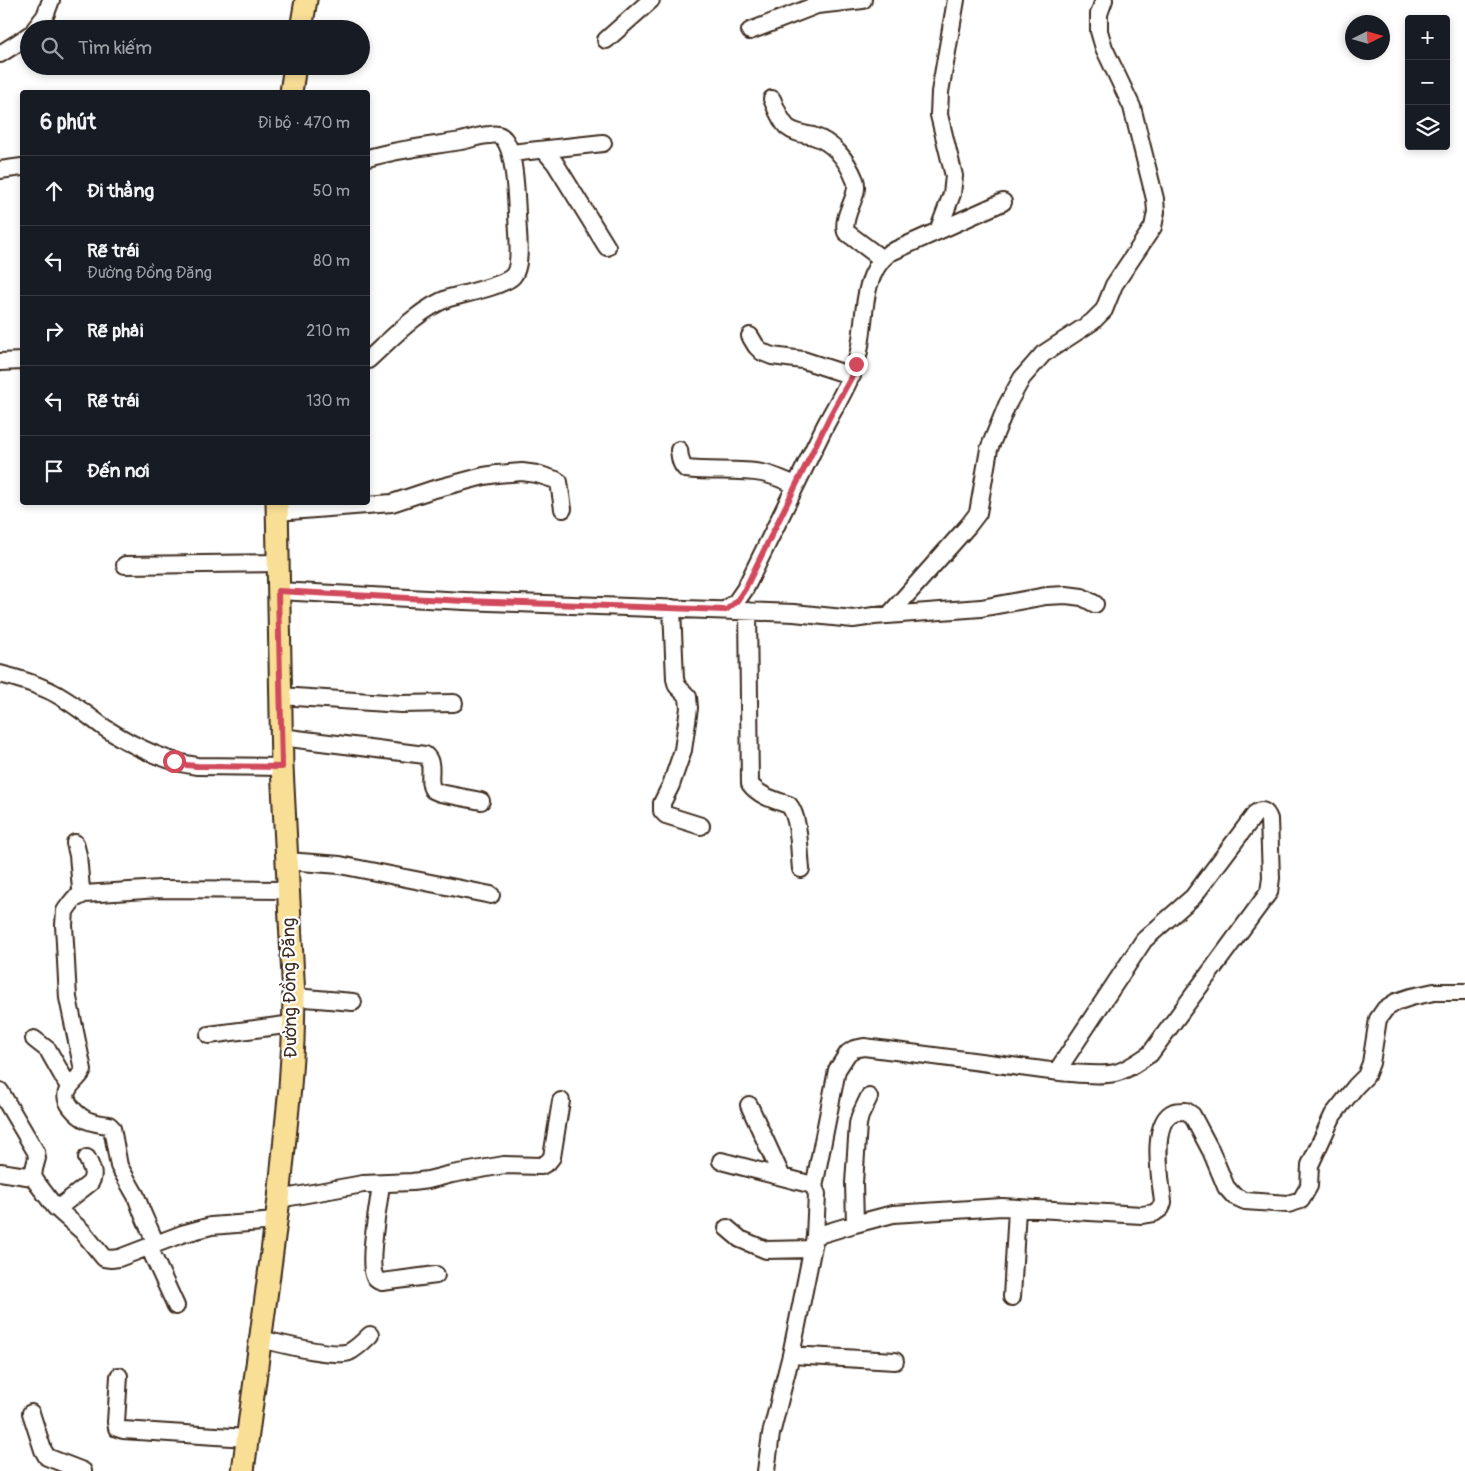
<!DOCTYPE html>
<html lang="vi">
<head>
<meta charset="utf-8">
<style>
  body { margin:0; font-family:Pangolin,sans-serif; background:#20242c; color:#f1f3f6 }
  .controls { position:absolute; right:15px; top:15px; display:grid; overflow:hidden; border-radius:5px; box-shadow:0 2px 8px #0003 }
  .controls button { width:45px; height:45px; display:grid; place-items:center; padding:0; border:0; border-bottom:1px solid #363941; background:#171b24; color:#f1f3f6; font:25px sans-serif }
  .compass { position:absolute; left:1345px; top:15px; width:45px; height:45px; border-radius:50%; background:#171b24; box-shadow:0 2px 8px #0003; rotate:85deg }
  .stop { position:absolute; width:15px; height:15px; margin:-11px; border:4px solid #d1495b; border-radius:50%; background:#fff }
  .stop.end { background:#d1495b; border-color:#fff; box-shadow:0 1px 5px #0008 }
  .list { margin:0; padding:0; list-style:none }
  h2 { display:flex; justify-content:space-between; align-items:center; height:65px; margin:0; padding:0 20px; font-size:21px }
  h2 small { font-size:16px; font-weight:400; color:#9ea1a6 }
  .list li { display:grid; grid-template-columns:32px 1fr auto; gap:15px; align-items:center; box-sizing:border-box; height:70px; padding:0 20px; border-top:1px solid #363941 }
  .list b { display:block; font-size:19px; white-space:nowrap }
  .list p { margin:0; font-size:16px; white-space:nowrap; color:#9ea1a6 }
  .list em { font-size:16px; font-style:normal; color:#9ea1a6 }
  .icon { flex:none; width:28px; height:28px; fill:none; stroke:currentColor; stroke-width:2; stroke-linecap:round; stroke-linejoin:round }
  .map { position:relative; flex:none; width:1465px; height:1471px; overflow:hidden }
  .search { position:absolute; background:#171b24; box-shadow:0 2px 8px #0003; left:20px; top:20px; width:350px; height:55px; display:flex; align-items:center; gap:12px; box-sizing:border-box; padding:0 18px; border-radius:28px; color:#9ea1a6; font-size:19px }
  .panel { position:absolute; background:#171b24; box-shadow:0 2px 8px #0003; left:20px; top:90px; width:350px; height:415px; border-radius:5px }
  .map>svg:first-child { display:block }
</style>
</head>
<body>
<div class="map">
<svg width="1465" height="1471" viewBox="0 0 1465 1471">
  <rect width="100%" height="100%" fill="#fff"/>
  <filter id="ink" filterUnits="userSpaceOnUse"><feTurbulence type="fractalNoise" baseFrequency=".02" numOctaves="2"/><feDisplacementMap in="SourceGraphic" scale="10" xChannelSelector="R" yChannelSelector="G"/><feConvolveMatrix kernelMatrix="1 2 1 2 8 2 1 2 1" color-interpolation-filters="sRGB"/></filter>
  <g filter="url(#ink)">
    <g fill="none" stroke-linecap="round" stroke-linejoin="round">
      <defs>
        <path id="minor" d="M35,29l10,-13 6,-16
          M750,31l67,-26 46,-5
          M606,40l45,-40
          M0,54l19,-12 10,-7
          M772,99c4,9 8,21 15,28 7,6 17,7 26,9 20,6 34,24 42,44 6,15 -14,35 -9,52l36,27
          M544,150l11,13 52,84
          M511,153l92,-10
          M368,158c30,-9 62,-12 93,-17 10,-2 19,-6 29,-6 6,-1 11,0 14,4 11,13 12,57 13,74 0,16 6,52 -4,63 -9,10 -50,18 -64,22 -29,10 -59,42 -81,62
          M0,170l22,-3
          M938,231l14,-37 2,-18 -15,-61 1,-23 16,-92
          M750,336l6,10 6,6 10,4 31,4 49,16
          M0,362l22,-1
          M679,450c1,7 1,14 7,19 25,3 52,0 76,4 12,2 23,8 34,12
          M277,512l115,-9 39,-13 53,-14 13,-2 25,-2 15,2 19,6 3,2 4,27
          M125,565l152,-2
          M278,591l186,10 330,12 59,6 21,-3 107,-8 65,-12 20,-1 16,2 13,7
          M672,608l3,71 2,7 11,11 1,11 -6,42 -12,35 -9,18v8l4,4 35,11
          M725,610l11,-8 9,-13c26,-52 51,-105 77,-157 11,-23 26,-44 34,-69 12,-36 1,-84 33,-110l114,-51
          M748,611l2,173c9,12 25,16 39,21 11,13 10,47 12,64
          M889,615l79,-89 10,-13 11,-64 18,-44 15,-27 21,-24 49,-32 12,-12 10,-25 39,-58 3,-15 -1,-13 -23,-92 -28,-59 -5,-17v-17l5,-14
          M0,674c16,4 33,9 48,16 20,9 39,25 57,38 28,18 60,34 92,38l85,1
          M280,696l121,8 53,-1
          M281,737l144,18c11,9 1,25 8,35l7,3 41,8
          M75,843l3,12 3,34 3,5 76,-5 128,1
          M287,861l53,4 151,30
          M84,894l-10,5 -4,5 -5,7 -1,14 4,73 15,72c-3,8 -13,13 -16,22 -2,5 1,11 4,15 11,14 21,16 38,18l3,3 7,38 17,30 6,16 14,32
          M294,997l59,5
          M209,1035l84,-11
          M34,1039l14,11 21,37
          M0,1091l36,61 1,6 -3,11 -1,8 4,6 18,24 27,24 22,27 7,1 8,-1 63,-24 29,-8 65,-5
          M749,1105l33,72
          M721,1161l88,23 5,3 3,7 -2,42 -24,119 -20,79 -5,37
          M0,1172l33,5
          M381,1184c-2,19 -13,74 -7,91 1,4 4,6 8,7l54,-7
          M814,1187l23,-117 11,-17 6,-4 10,-2 179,23c19,2 54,7 72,3 13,-3 24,-12 35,-19l119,-162 2,-14 -2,-59c-3,-8 -7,-10 -13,-6l-63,84 -49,43 -87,131
          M279,1199l84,-15 49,-2 16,-2 24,-6 52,-9 37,1 7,-4 4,-5 9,-56
          M57,1209l33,-26c6,-9 1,-16 -3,-25
          M855,1224l-1,-41 4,-59 2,-8 9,-19
          M727,1228l13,11 26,11 46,-1
          M815,1236l40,-12 38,-10 109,-7 140,8 12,-2 7,-5 2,-6c-2,-20 -14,-80 11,-90 3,-1 8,-1 12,-1l6,4 19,36 15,36 8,9 11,5 43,3 13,-4 8,-14 1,-21 23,-50 23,-29 10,-10 5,-13 7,-44 7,-10 11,-7 15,-5 23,-5h31
          M149,1247l27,59
          M1012,1297l5,-88
          M260,1339c18,4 74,19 89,13 7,-3 15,-11 21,-17
          M791,1355l104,6
          M119,1376l-3,46 1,6 6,2 124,8
          M31,1413l12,37 4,7 36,14"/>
        <path id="major" d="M301,29l5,-29
          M291,92l4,-26
          M243,1471l36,-272 11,-112 3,-46 1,-44 -12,-230 -5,-265"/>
      </defs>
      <use href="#minor" stroke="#3b2a1e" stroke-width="20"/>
      <use href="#major" stroke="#3b2a1e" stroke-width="25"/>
      <use href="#minor" stroke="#fff" stroke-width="16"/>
      <use href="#major" stroke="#f9df96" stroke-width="21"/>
    </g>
  </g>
  <g fill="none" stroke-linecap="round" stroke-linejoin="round" filter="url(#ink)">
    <path stroke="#d1495b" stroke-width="6" d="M174,761l12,4 11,1 85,1 -4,-176 186,10 262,9 10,-8 9,-13 85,-173 22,-40 4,-12"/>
  </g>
  <g text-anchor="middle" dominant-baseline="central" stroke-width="4.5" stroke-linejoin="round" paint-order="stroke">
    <g font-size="18" fill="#3b2a1e" stroke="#fff">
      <text transform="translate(290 988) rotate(-91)">Đường Đồng Đăng</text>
    </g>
  </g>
</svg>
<div class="controls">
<button>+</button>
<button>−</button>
<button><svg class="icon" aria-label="layers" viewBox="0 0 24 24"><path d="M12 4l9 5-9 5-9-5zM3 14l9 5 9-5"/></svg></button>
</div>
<svg class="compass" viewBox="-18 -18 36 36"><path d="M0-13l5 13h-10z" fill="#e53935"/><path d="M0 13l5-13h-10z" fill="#9ea1a6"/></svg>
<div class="stop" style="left:174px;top:761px"></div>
<div class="stop end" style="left:856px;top:364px"></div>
<div class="search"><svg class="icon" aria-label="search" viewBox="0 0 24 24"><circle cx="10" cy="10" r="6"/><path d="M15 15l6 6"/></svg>Tìm kiếm</div>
<section class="panel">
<h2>6 phút<small>Đi bộ · 470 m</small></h2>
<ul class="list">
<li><svg class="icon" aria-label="ahead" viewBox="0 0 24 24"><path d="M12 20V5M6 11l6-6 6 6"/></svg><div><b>Đi thẳng</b></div><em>50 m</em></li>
<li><svg class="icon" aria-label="left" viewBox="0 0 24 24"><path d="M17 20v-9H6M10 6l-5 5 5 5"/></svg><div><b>Rẽ trái</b><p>Đường Đồng Đăng</p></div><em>80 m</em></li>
<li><svg class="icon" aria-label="right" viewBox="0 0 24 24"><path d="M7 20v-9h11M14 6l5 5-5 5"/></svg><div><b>Rẽ phải</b></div><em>210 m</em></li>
<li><svg class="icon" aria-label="left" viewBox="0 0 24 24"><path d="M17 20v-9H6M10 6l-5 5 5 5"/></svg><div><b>Rẽ trái</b></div><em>130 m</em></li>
<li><svg class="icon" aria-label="arrive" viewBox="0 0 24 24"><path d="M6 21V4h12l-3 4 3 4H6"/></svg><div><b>Đến nơi</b></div></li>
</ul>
</section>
</div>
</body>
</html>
